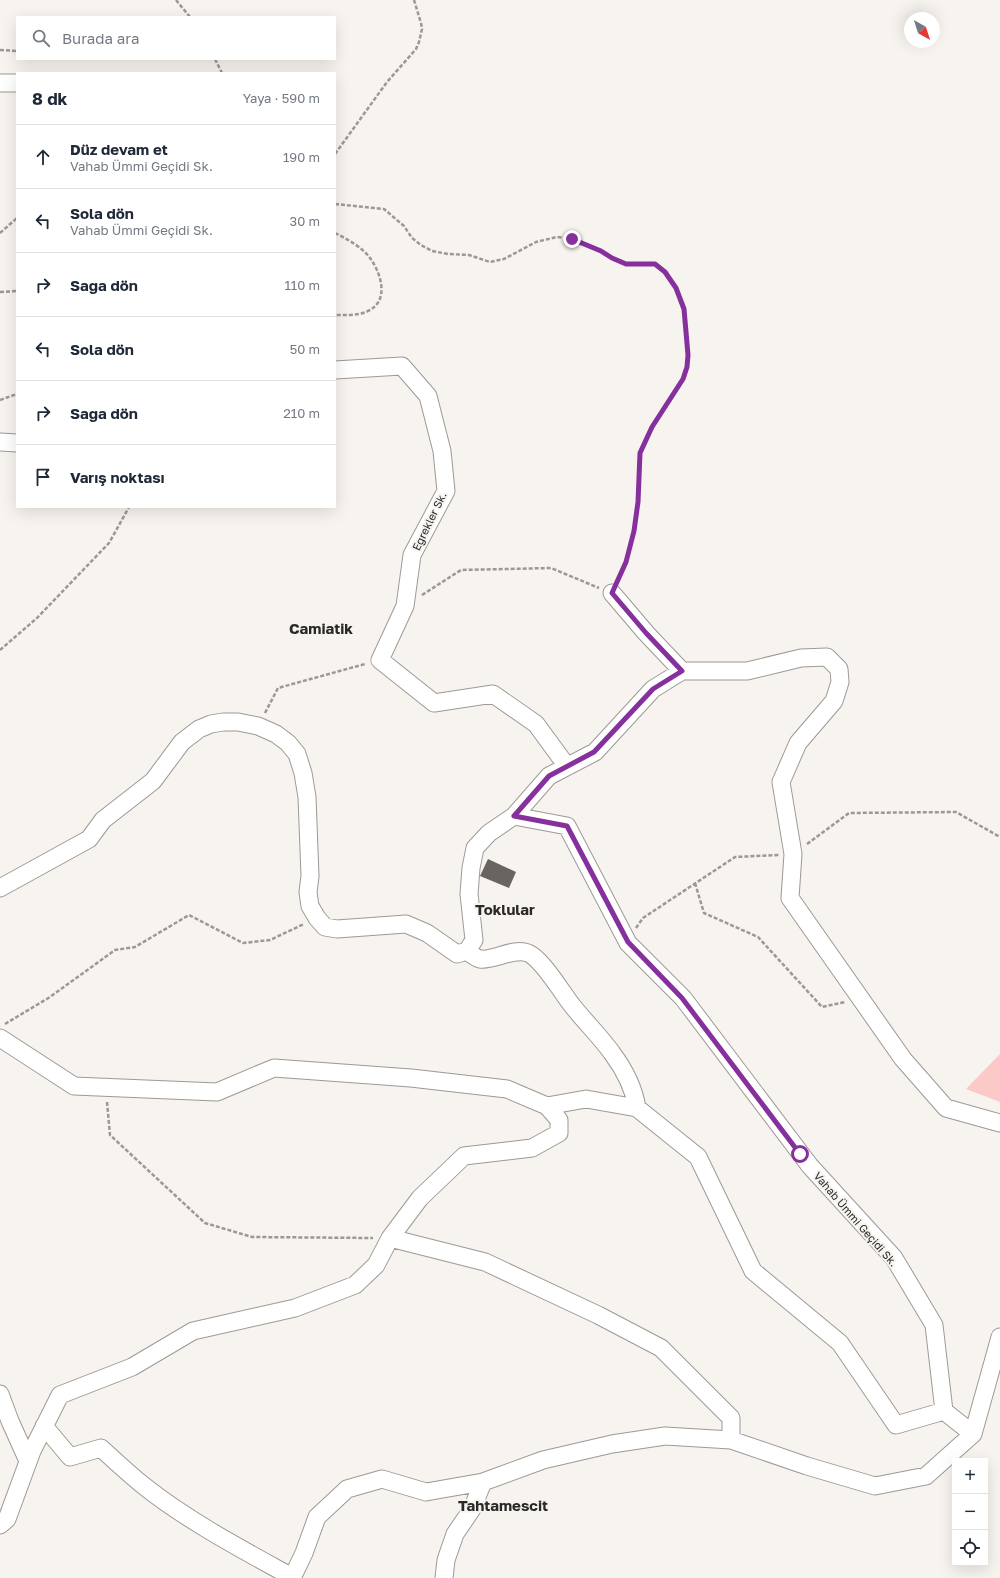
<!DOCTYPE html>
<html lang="tr">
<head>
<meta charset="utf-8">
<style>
  body { margin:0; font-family:"Golos Text",sans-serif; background:#f6f6f7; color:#1f2937 }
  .controls { position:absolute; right:12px; bottom:12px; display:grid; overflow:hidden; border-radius:0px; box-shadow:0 4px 16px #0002 }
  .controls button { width:36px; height:36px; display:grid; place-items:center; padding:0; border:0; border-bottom:1px solid #e0e1e3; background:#fff; color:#1f2937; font:20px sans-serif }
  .compass { position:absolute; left:904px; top:12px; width:36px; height:36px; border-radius:50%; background:#fff; box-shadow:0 4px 16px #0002; rotate:141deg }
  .stop { position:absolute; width:12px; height:12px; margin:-9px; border:3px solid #86309d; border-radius:50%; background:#fff }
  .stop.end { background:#86309d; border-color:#fff; box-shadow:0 1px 4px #0008 }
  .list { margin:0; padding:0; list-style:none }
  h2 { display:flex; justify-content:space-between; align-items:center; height:52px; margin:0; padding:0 16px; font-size:17px }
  h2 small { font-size:13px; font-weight:400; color:#747a83 }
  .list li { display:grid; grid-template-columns:26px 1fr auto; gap:12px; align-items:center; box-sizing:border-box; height:64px; padding:0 16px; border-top:1px solid #e0e1e3 }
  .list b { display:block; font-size:15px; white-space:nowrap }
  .list p { margin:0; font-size:13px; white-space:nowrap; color:#747a83 }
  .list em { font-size:13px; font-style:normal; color:#747a83 }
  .icon { flex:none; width:22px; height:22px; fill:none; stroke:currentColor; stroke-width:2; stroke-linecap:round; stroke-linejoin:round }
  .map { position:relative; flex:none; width:1000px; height:1578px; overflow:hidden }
  .search { position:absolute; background:#fff; box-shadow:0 4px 16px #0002; left:16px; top:16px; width:320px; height:44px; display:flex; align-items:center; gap:10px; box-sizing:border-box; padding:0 14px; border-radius:0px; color:#747a83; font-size:15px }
  .panel { position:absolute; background:#fff; box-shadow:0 4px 16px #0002; left:16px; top:72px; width:320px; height:436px; border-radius:0px }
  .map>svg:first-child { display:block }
</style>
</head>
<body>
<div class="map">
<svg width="1000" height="1578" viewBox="0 0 1000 1578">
  <rect width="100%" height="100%" fill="#f7f3ef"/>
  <path fill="#fbc9c7" d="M1000,1054v48l-34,-13z"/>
  <path fill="#696462" d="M488,859l28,13 -7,16 -29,-12z"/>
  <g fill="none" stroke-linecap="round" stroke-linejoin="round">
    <defs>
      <path id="minor" d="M0,83h17
        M335,370l67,-4 26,30 14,55 4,40 -34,64 -7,51 -25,54 54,43 59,-9 43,30 30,41
        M0,442l17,1
        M612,593l34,40 36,38
        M514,816l53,10 61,117 55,55 127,168 84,92 40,67 10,86 29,23
        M0,888l89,-49 14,-19 50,-39 29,-39 17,-13 12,-5 12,-2h15l20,4 18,8 12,9 9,11 6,19 4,24 3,79 -2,16 2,14 7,12 8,9 12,2 69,-5 21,9 30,21 10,-3 7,-11 -5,-46 2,-26 4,-20 14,-15 25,-17 35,-40 46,-24 58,-63 29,-18h65l54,-13 26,-1 12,12 1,13 -6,19 -36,42 -17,39 12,72 -3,44 113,161 43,49 54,15
        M467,951c4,3 9,7 13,8 15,2 33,-12 48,-6 14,6 33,38 43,51 13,17 29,32 41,49 12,16 22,36 25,55
        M0,1038l74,48 143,6 57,-24 137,10 96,11 40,17 12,14v13l-27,15 -68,8 -44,42 -30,40 -14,27 -21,20 -60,23 -102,23 -61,36 -72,28 -28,56 -25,68 -7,6
        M547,1106l39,-7 51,9 61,49 55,114 87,72 56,82 48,-14
        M390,1238l95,24 113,53 63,33 70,70v22
        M0,1394l10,27 18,40
        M44,1426l26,31 31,-9c14,13 28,26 43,38 44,35 99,64 148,91
        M292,1578l12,-25 13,-36 30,-28 35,-10 44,13 57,-10 60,-22 69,-16 53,-8 66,4 76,26 68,20 51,-10 47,-42 27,-97
        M444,1578l2,-18 9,-26 17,-25 11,-27"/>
    </defs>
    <use href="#minor" stroke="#9d9996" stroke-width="19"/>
    <path stroke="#9b9895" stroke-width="2.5" stroke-dasharray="4 2" stroke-linecap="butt" d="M176,0l14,17
      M0,50l17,1
      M215,59l7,14
      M335,154l52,-72 29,-33 3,-7 3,-13 -1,-6 -7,-23
      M335,204l49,5 20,17 8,12 9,7 11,6 16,3 21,1 21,7 14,-3 32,-17 21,-5 15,2 29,12 11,7 14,6h29l10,8 10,16 9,21 4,46 -1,12 -4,12 -31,48 -12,26 -2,49 -4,29 -8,31 -9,18
      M0,233l17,-15
      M335,233c12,6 27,14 35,25 11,15 20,43 -2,53 -10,5 -22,4 -33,4
      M0,292l17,-1
      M0,400l17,-6
      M422,595l39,-25 90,-2 48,20
      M0,650l37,-32 72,-75 20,-36
      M265,713l13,-25 87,-24
      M807,844l42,-31 107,-1 44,25
      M695,883l9,30 54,24 64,70 23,-5
      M636,928l7,-10 92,-61 44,-2
      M5,1024l45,-27 65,-47 20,-3 54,-32 54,28 27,-3 34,-16
      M107,1102l3,33 95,88 47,14 121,1"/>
    <use href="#minor" stroke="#fff" stroke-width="17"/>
  </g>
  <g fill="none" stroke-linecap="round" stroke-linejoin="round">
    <path stroke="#86309d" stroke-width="5" d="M572,239l29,12 11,7 14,6h29l10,8 11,16 8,21 4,46 -1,12 -4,12 -31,48 -12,26 -2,49 -4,29 -8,31 -14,31 34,40 36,38 -29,18 -59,63 -45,24 -35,40 53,10 61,116 54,56 118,156"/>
  </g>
  <g text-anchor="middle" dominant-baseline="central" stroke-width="4" stroke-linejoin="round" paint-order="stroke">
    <g font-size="11" fill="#2b2928" stroke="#f7f3ef">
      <text transform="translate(429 521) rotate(-64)">Eğrekler Sk.</text>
      <text transform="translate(856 1219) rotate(49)">Vahab Ümmi Geçidi Sk.</text>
    </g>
    <g font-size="15" font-weight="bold" fill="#2b2928" stroke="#f7f3ef">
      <text x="321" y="628">Camiatik</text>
      <text x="505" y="909">Toklular</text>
      <text x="503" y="1505">Tahtamescit</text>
    </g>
  </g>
</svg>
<div class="controls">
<button>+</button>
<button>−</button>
<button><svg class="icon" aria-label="locate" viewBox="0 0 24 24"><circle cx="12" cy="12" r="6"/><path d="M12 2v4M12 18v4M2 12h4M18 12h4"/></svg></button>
</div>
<svg class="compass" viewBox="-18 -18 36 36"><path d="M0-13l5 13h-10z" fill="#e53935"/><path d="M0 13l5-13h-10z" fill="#747a83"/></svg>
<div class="stop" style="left:800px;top:1154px"></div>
<div class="stop end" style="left:572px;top:239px"></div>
<div class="search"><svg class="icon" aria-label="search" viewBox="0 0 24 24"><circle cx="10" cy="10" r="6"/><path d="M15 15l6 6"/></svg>Burada ara</div>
<section class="panel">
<h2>8 dk<small>Yaya · 590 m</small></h2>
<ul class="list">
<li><svg class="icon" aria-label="ahead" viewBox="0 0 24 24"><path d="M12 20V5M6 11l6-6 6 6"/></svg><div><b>Düz devam et</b><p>Vahab Ümmi Geçidi Sk.</p></div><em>190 m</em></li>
<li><svg class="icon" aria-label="left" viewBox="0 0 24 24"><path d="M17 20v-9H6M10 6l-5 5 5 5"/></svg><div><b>Sola dön</b><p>Vahab Ümmi Geçidi Sk.</p></div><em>30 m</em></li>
<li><svg class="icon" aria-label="right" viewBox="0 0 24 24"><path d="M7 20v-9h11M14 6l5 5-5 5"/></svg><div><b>Sağa dön</b></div><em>110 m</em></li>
<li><svg class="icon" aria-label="left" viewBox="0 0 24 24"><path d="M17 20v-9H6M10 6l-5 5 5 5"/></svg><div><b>Sola dön</b></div><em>50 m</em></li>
<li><svg class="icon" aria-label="right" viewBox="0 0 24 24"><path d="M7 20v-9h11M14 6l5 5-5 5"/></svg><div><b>Sağa dön</b></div><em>210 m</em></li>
<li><svg class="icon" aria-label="arrive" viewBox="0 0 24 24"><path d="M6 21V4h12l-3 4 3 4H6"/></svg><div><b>Varış noktası</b></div></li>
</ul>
</section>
</div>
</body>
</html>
